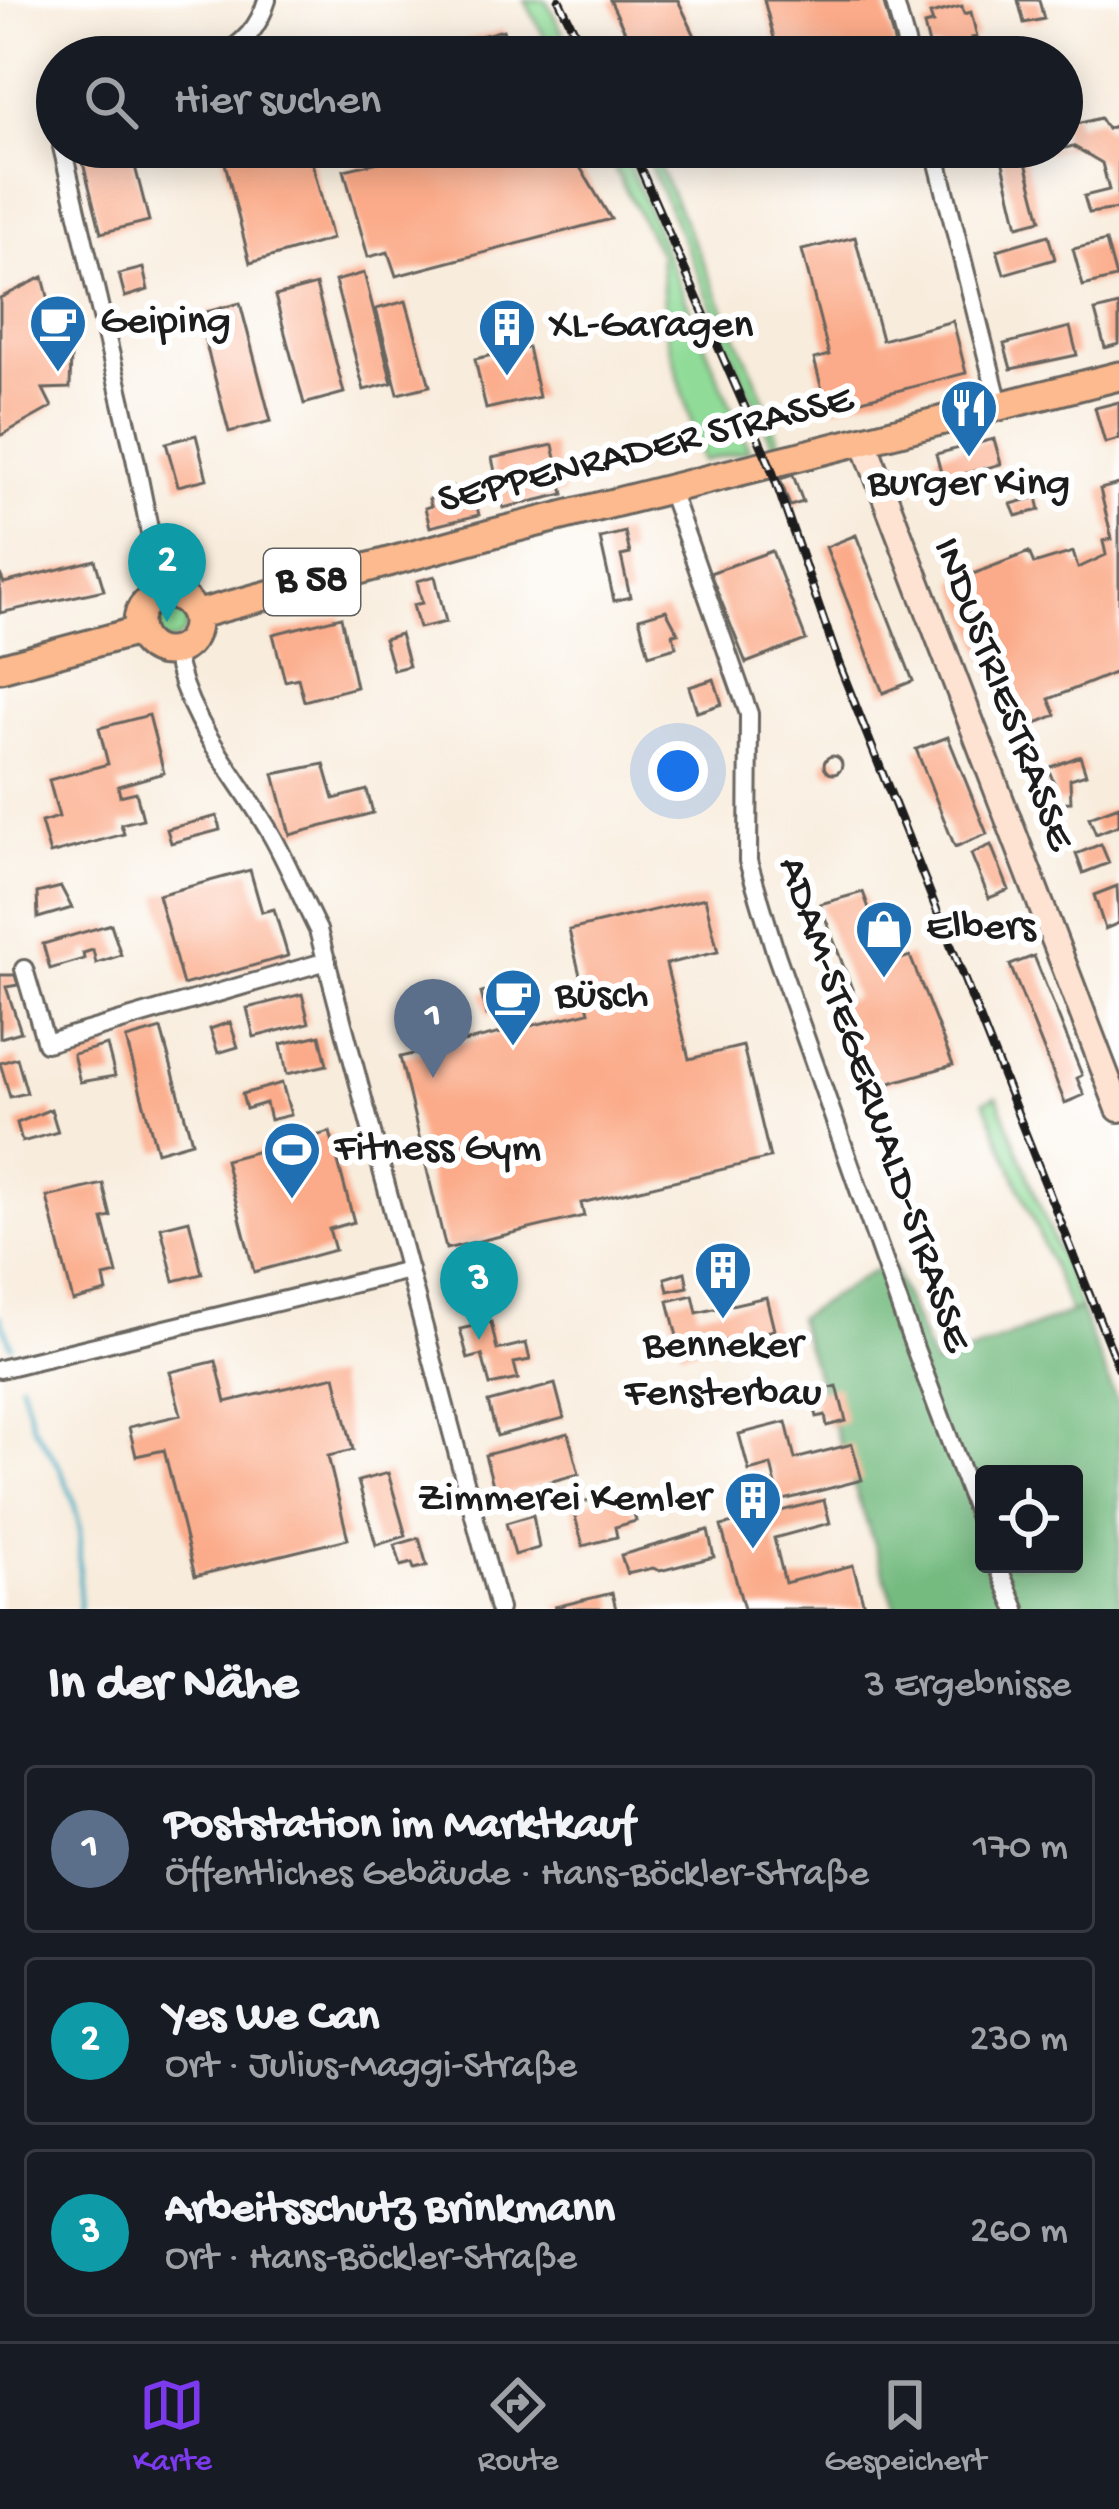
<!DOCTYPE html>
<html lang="de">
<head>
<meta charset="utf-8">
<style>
  body { margin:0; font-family:"Gochi Hand",sans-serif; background:#242831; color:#f1f3f6 }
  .controls { position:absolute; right:36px; bottom:36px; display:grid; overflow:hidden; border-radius:12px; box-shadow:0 6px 30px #0003 }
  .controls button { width:108px; height:108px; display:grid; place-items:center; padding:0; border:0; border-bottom:3px solid #363941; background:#171b24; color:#f1f3f6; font:60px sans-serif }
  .you { position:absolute; left:678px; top:771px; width:42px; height:42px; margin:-30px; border:9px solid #fff; border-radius:50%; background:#1a73e8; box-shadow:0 0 0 18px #1a73e833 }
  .badge { display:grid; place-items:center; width:78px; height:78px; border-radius:50%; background:#7c3aed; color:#fff; font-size:39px; font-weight:700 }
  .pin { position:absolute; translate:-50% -99px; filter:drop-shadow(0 3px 6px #0008) }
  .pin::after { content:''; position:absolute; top:63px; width:42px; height:36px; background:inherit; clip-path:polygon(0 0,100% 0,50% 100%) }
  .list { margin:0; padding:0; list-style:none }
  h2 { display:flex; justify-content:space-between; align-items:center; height:156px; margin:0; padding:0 48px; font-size:51px }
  h2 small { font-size:39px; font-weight:400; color:#9ea1a6 }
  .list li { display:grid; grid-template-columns:78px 1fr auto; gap:36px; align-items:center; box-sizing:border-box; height:168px; margin:0 24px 24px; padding:0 24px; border:3px solid #363941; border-radius:12px }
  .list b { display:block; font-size:45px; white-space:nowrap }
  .list p { margin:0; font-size:39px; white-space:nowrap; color:#9ea1a6 }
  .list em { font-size:39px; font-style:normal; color:#9ea1a6 }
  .icon { flex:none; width:66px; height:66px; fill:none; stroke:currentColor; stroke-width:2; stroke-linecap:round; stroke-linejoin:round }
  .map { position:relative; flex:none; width:1119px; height:1609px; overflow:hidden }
  .search { position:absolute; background:#171b24; box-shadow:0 6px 30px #0003; left:36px; right:36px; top:36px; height:132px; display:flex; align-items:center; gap:30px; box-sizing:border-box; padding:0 42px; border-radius:66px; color:#9ea1a6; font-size:45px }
  .sheet { height:732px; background:#171b24 }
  nav { display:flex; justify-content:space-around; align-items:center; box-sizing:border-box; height:168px; border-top:3px solid #363941; background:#171b24; font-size:33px; color:#9ea1a6 }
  nav a { display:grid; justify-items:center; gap:6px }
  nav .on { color:#7c3aed }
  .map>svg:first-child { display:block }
</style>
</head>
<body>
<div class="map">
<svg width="1119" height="1609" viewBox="0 0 1119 1609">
  <rect width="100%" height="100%" fill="#fff"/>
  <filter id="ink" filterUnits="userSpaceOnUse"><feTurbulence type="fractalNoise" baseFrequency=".00833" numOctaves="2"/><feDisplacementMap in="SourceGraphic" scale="24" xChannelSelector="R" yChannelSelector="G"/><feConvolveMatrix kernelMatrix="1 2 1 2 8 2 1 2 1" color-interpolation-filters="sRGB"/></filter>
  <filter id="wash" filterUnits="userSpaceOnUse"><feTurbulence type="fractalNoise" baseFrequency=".004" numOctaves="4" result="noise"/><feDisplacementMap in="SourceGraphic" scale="48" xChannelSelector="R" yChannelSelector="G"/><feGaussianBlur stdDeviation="2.7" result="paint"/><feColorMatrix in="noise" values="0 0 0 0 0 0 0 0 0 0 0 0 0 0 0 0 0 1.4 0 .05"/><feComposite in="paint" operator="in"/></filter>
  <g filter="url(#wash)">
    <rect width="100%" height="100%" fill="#f8ecdc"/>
    <path fill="#90db98" stroke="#567c5a" stroke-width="3" d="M525,0h21l29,57h-20z
      M603,147h17l10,20 119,283 -47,11 -35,-125 -7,-82z
      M642,147h8l106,232 25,67 -7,1z
      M149 622a19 19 0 1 1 38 0a19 19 0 1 1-38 0Z
      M997,1096l83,213 -9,3 -87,-211z"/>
    <path fill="#74bb80" stroke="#486c4e" stroke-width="3" fill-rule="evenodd" d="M890,1261l44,105 146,-57 39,98v202h-223l-99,-291zM984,1474h90v90h-90z"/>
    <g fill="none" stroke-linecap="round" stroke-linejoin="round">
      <path stroke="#42abc2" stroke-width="4.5" d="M0,1316l11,30
        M21,1383l12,43 25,38 14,32 8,32 -1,81"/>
    </g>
    <g id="blocks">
      <path fill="#fbab89" d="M610,0h68l27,57h-68z
        M764,0h119l15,57h-119z
        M1018,0h21l5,19 -20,4z
        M962,6l2,8 7,-2 6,25 -5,1 2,7 -33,8 -2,-6 -9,2 -6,-24 9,-2 -3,-9z
        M503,30l8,27h-104v-1z
        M1073,112l4,12 23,-6 7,11 7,-3 5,20 -1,63 -29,4 -5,-17 25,-6 -7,-27 -29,-17 -27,7 -2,-6h18v-32z
        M79,147h51l19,74 -48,12z
        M221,147h87l24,92 -82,24z
        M389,147h179l43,72 -215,57 -8,-24 -20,5 -24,-87 48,-11z
        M999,147h23l19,73 -23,6z
        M1048,235l7,24 -51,15 -7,-24z
        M855,237l27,103 71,-19 13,52 -139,36 -13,-50 15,-4 -27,-105z
        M1106,241l10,37 -33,8 -10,-37z
        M143,268l5,22 -23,7 -6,-23z
        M364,273l28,110 -28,7 -29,-109z
        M43,277l19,75h9l-1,36 -27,1 9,18 -52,29v-138z
        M316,285l28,108 -40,11 -29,-108z
        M406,301l24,85 -32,8 -22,-85z
        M240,303l31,118 -42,11 -31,-118z
        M1119,305v39l-14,4 -10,-37z
        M1070,327l7,28 -66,14 -7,-25z
        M528,347l11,50 -53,12 -11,-50z
        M1119,402v37l-14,4 -10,-35z
        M196,435l11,44 -29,7 -12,-43z
        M994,439l7,25 -58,16 -7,-26z
        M553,445l11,49 -61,14 -11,-50z
        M793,475l10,27 -13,4 -10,-27z
        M1119,484v187l-70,28 7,16 -41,17 -60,-151 74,-29 5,12 39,-12 5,16 28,-13 -3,-14 9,-2 -12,-50z
        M453,487l2,5 17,-4 7,27 -49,12 -5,-19 6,-2 -2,-7 19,-5 -1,-6z
        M1037,497l3,13 -24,6 -5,-12z
        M625,532l5,22 -9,2 9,41 -16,4 -14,-63z
        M856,535l57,146 -30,12 -57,-146z
        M772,551l34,89 -60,23 -36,-90z
        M95,560l9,30 -104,23v-39l4,9z
        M435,576l11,46 -27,6 -6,-23 9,-2 -5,-22z
        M666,610l12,23 -5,1 3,13 -27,8 -10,-37z
        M341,617l15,70 -52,14 -6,-23 -13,3 -12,-47z
        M400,634l9,32 -16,4 -9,-31z
        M714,679l8,25 -25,8 -8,-25z
        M149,715l15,58 -46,13 2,10 16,-4 7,27 -22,5 3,10 -74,20 -9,-32 18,-5 -10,-37 59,-16 -9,-36z
        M948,737l39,97 -32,13 -39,-98z
        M1080,756l6,18 -16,5 1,23 -16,1 -1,-20 -6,-15z
        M824 765a9 9 0 1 1 18 0a9 9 0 1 1-18 0Z
        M324,764l10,35 33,-9 6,23 -83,22 -16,-61z
        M1119,806v19l-23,9 -7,-17z
        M217,816l3,14 -49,13 -4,-14z
        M1101,844l8,19 -26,10 -7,-19z
        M991,845l18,45 -20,8 -18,-44z
        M250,870l12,42 12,-3 14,47 -105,29 -25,-90z
        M1117,886l2,37 -14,6 -11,-34z
        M61,887l11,21 -34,10 -1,-25z
        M863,892l26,71 21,-7 43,109 -84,24 -32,-85 18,-7 -35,-93z
        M705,898l13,54 -52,12 23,95 54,-13 27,112 -189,45 3,13 -138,33 -46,-192 189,-45 -20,-82z
        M111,924l10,31 -25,8 -3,-13 -10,3 1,6 -34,10 -7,-25z
        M1034,956l48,119 -5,3 7,17 -19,8 -55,-138z
        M0,975h15l3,10 -12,2 15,45 -21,6z
        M493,990l6,22 -12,3 -6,-22z
        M302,994l7,29 -55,14 -7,-29z
        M230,1022l8,25 -20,6 -8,-24z
        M161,1029l31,113 -35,10 -31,-113z
        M320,1035l7,30 -40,9 -6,-30z
        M107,1045l8,31 -35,6 -7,-28z
        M17,1058l10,35 -17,4 -10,-34z
        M282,1083l9,32 -21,5 -4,-17 -20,6 -4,-15z
        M51,1109l7,23 -36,10 -5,-19z
        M330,1132l24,90 -25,7 6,21 -81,22 -29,-112z
        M103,1184l8,33 -8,2 14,55 -13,3 3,15 -34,9 -26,-104z
        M189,1220l13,54 -28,7 -13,-54z
        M685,1272l3,15 -20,4 -3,-13z
        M693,1295l4,18 69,-16 8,33 -93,22 -13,-51z
        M491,1322l6,28 29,-7 4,17 -16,3 4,16 -28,6 -8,-30 -14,4 -8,-30z
        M216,1361l10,41 109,-26 18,74 -25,6 20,83 -153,37 -31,-126 -28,6 -7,-29 52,-12 -11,-43z
        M555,1384l9,34 -67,18 -9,-34z
        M837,1386l9,35 -19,5 -2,-11 -8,2 -6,-24z
        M786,1422l9,37 57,-15 10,36 -82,21 -9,-36 -22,6 -10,-37z
        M568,1433l11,41 -83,22 -11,-41z
        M388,1473l18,63 -30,9 -18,-64z
        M628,1490l8,31 -21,6 2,10 -34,9 -11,-41z
        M824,1500l6,23 -56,15 11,45 68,-18 12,44h-121l-23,-83z
        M533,1515l6,33 -24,7 -9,-32z
        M708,1530l6,27 -54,14 -7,-3 -26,6 -6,-19z
        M419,1538l8,28 -13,3 -2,-6 -11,3 -6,-21z
        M612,1593l4,16h-60l-1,-2z"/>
    </g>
  </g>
  <g filter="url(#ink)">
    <use href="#blocks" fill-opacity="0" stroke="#69655f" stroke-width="3"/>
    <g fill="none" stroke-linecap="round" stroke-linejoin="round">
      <defs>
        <path id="street" d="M894,0l16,57
          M219,57c25,-13 40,-30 48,-57
          M62,147l73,311 27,136
          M934,147l66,261
          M670,490l79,224 -1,147 28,93 135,384 73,193
          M175,652c11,70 63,123 97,184 17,30 30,63 46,94l181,679
          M24,969l22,74 281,-82
          M0,1369l409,-99
          M997,1564l19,45"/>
        <path id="secondary" d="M864,442l255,667"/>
        <path id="primary" d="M138 623a29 29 0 1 1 58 0a29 29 0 1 1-58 0Z
          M195,615l299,-82 625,-157
          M0,668l138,-37"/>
      </defs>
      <use href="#street" stroke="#69655f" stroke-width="22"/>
      <use href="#secondary" stroke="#69655f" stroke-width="30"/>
      <use href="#primary" stroke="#69655f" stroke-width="33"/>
      <use href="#street" stroke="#fff" stroke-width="16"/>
      <use href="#secondary" stroke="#fee3d2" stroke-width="24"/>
      <use href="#primary" stroke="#fcba8e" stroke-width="27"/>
      <defs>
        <path id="rail" d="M559,0l28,57
          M631,147l139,318 69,199 280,705"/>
      </defs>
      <use href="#rail" stroke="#1c1c1c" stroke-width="9"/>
      <use href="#rail" stroke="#fff" stroke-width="4.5" stroke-dasharray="14" stroke-linecap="butt"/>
    </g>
  </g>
  <defs>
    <symbol id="cafe-pin" viewBox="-11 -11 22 30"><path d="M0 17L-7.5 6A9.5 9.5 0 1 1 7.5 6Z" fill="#1f6fb2" stroke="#fff"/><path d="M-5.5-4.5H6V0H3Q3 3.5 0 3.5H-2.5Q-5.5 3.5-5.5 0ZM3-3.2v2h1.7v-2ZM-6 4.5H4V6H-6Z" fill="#fff"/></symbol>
    <symbol id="building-pin" viewBox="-11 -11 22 30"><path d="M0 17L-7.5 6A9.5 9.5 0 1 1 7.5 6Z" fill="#1f6fb2" stroke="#fff"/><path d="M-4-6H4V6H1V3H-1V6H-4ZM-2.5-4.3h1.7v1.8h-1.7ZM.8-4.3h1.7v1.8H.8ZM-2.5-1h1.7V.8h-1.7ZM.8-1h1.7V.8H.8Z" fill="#fff"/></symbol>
    <symbol id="restaurant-pin" viewBox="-11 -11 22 30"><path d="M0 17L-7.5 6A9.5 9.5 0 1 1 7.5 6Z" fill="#1f6fb2" stroke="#fff"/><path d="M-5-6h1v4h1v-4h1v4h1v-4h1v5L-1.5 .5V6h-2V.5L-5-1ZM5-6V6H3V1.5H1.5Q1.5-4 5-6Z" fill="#fff"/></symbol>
    <symbol id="shop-pin" viewBox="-11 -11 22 30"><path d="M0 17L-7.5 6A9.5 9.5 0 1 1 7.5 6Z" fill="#1f6fb2" stroke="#fff"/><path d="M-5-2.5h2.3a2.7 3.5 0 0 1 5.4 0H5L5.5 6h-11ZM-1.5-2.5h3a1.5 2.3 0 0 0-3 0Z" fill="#fff"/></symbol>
    <symbol id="stadium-pin" viewBox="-11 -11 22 30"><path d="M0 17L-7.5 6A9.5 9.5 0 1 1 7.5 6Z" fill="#1f6fb2" stroke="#fff"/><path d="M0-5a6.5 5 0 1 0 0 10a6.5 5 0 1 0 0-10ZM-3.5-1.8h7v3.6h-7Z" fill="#fff"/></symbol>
  </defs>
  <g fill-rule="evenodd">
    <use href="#cafe-pin" x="25" y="290" width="66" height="90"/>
    <use href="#building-pin" x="474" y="294" width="66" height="90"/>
    <use href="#restaurant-pin" x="936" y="375" width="66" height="90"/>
    <use href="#shop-pin" x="851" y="896" width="66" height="90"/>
    <use href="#cafe-pin" x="480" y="964" width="66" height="90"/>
    <use href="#stadium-pin" x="259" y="1117" width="66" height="90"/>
    <use href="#building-pin" x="690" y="1237" width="66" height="90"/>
    <use href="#building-pin" x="720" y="1467" width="66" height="90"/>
  </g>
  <g text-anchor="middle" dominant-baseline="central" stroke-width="12" stroke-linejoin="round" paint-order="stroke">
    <rect fill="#fff" stroke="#606060" stroke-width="3" x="264" y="549" width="96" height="66" rx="9"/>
    <g font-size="39" font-weight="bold" fill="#1c1c1c">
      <text x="312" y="582">B 58</text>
    </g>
    <g font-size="42" fill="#1c1c1c" stroke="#fff" text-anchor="start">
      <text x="100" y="323">Geiping</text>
      <text x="549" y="327">XL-Garagen</text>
      <text x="969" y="485" text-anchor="middle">Burger King</text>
      <text x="926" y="929">Elbers</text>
      <text x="555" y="997">Büsch</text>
      <text x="334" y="1150">Fitness Gym</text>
      <text x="723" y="1347" text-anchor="middle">Benneker<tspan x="723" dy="48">Fensterbau</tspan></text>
      <text x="711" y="1500" text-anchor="end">Zimmerei Kemler</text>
    </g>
    <g font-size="42" fill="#1c1c1c" stroke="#fff">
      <text transform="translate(646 452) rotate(-14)">SEPPENRADER STRASSE</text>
      <text transform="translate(1001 695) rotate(69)">INDUSTRIESTRASSE</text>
      <text transform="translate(872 1105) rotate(71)">ADAM-STEGERWALD-STRASSE</text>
    </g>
  </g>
</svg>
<div class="controls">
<button><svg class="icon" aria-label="locate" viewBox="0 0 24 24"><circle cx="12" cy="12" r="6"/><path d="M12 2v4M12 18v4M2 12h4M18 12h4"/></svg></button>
</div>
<div class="you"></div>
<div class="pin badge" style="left:433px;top:1078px;background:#5c6f8a">1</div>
<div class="pin badge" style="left:167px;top:622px;background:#0f9aa8">2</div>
<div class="pin badge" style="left:479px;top:1340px;background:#0f9aa8">3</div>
<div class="search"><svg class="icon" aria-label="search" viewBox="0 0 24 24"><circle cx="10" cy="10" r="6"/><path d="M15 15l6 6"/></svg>Hier suchen</div>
</div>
<section class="sheet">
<h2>In der Nähe<small>3 Ergebnisse</small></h2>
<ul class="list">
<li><span class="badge" style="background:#5c6f8a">1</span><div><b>Poststation im Marktkauf</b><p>Öffentliches Gebäude · Hans-Böckler-Straße</p></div><em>170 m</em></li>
<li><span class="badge" style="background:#0f9aa8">2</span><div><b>Yes We Can</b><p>Ort · Julius-Maggi-Straße</p></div><em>230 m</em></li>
<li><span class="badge" style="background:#0f9aa8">3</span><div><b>Arbeitsschutz Brinkmann</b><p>Ort · Hans-Böckler-Straße</p></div><em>260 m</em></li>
</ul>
</section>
<nav>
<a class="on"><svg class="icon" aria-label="map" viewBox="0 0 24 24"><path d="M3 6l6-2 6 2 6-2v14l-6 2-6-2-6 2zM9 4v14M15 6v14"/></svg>Karte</a>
<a><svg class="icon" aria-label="directions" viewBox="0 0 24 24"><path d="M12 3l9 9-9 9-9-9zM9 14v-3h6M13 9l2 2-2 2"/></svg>Route</a>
<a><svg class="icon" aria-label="saved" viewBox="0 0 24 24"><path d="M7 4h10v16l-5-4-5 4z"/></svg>Gespeichert</a>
</nav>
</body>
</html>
